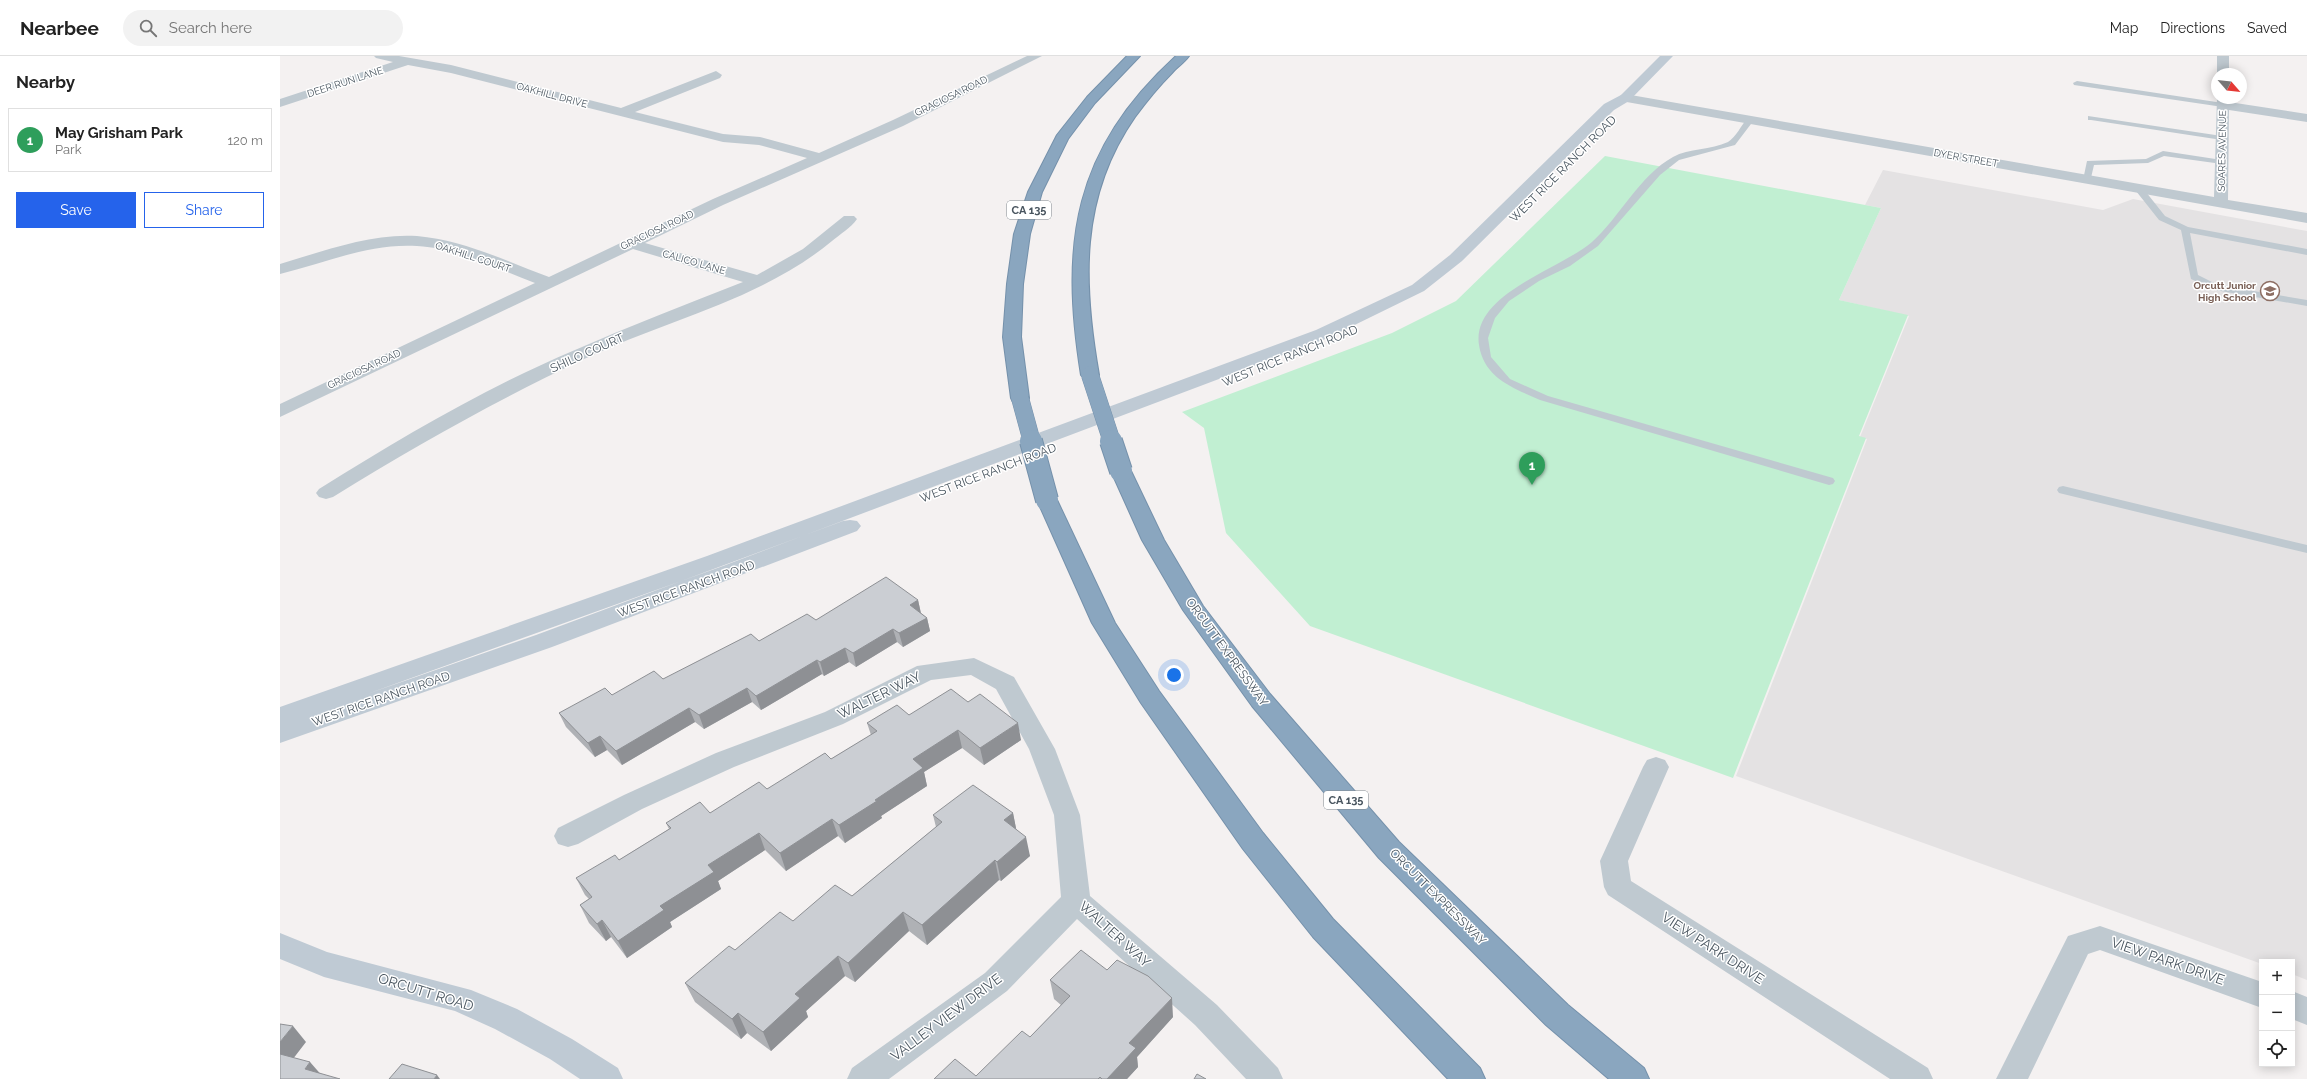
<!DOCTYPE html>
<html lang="en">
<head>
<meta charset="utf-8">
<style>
  body { margin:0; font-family:Raleway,sans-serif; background:#f2f2f2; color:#222 }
  .controls { position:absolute; right:12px; bottom:12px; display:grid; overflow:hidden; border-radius:0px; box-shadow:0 2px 10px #0003 }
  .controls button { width:36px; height:36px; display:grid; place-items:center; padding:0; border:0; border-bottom:1px solid #e0e0e0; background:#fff; color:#222; font:20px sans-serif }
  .compass { position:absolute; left:1931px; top:12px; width:36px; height:36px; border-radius:50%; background:#fff; box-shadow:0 2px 10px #0003; rotate:118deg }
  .you { position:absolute; left:894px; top:619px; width:14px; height:14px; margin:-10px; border:3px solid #fff; border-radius:50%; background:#1a73e8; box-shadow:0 0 0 6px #1a73e833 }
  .badge { display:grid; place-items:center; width:26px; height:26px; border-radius:50%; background:#2563eb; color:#fff; font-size:13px; font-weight:700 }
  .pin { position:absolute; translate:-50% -33px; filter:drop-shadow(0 1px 2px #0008) }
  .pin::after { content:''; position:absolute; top:21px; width:14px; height:12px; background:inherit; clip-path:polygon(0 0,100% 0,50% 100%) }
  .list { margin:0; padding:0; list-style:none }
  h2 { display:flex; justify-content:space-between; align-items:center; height:52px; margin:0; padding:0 16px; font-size:17px }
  h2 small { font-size:13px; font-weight:400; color:#767676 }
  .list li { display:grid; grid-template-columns:26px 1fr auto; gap:12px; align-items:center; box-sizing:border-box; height:64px; margin:0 8px 8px; padding:0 8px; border:1px solid #e0e0e0; border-radius:0px }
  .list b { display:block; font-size:15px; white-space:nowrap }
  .list p { margin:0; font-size:13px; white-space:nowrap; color:#767676 }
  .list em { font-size:13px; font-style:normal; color:#767676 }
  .actions { display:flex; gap:8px; padding:12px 16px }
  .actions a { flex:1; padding:9px 0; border:1px solid #2563eb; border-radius:0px; text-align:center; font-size:14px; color:#2563eb }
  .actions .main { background:#2563eb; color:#fff }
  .icon { flex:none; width:22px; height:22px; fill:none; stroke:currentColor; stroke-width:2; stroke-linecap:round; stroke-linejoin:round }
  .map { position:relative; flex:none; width:2027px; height:1023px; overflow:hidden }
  header { display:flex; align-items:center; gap:24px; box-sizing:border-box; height:56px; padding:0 20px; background:#fff; border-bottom:1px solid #e0e0e0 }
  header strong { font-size:19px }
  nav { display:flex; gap:22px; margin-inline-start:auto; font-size:14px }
  .search { width:280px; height:36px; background:#f2f2f2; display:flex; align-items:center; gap:10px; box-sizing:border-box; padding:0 14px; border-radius:22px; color:#767676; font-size:15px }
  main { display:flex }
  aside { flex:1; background:#fff }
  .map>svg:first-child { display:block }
</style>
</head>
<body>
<header>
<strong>Nearbee</strong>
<div class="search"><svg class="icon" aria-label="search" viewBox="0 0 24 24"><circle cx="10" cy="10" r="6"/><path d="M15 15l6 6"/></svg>Search here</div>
<nav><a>Map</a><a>Directions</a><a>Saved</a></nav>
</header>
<main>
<aside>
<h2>Nearby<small></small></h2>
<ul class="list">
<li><span class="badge" style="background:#2e9e5b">1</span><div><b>May Grisham Park</b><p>Park</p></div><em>120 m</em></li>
</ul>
<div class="actions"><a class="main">Save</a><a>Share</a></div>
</aside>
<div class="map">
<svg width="2027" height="1023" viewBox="0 0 2027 1023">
  <rect width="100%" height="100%" fill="#f4f1f1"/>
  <path fill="#e4e2e3" d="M1603,114l220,40 30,-11 174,32v749l-15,-6v-12l-30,2 -526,-188 131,-337 -7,-2 49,-121 -70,-16 42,-92 -16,-3z"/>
  <path fill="#c1efd2" d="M1325,100l276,52 -42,92 69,15 -49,121 7,2 -133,340 -423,-152 -84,-93 -22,-105 -22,-16 210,-79 64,-32z"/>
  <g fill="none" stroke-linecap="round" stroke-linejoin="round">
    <defs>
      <path id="highway" d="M847,0h13l-45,47 -27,36 -26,53 -12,42 -7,50 -2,53 8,61 -2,4 -7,2 -7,-2 -2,-4 -8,-61 4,-53 7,-50 14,-42 29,-57 30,-38z
        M896,0h13c-5,7 -12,11 -17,17 -14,14 -26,29 -37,44 -56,80 -52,167 -36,258l-3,4h-12l-3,-4c-21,-132 -8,-225 95,-319z
        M841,409l7,2 3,4 33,69 39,66 67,88 129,148 169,163 76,63 5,11h-40l-63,-54 -167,-167 -127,-152 -69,-96 -41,-70 -31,-69 3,-4z
        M767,438l7,2 3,4 58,123 44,68 104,142 70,86 147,149 5,11h-37l-135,-142 -70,-88 -102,-146 -49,-80 -55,-123 3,-4z"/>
    </defs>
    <use href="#highway" stroke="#7591ab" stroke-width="2"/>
    <path fill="#bfc9d0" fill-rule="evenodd" d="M1797,25l146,22 4,2 -4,2 -149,-22 -1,-2z
      M1808,60l134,20 4,2 -4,2 -131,-20h-3z
      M1467,62l7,2 -19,25 -56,15 -19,15 -62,71 -28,20 -31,15 -30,20 -14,17 -7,20 3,19 19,22 38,17 285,82 2,3 -2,3 -4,1 -289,-85c-27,-12 -56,-22 -61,-55 -8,-51 82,-76 113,-103 27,-24 48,-67 81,-85 16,-9 38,-7 55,-15 7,-4 14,-17 19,-24z
      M1883,95l59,9 4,2 -4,2 -58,-8 -16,7 -54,2 -4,17 -7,-2 4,-19 59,-2z
      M1856,131h6l23,29 23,11 119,22v6l-117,-22 8,42 20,10 89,15v6l-92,-16 -24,-11 -10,-49 -22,-10 -23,-29z
      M1783,430l244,59v8l-248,-60 -2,-3 2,-3z"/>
    <path fill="#bfc9d0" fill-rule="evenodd" d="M94,0h25l52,9 170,43 95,-37 6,4 -2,3 -85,34 88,22 37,3 59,16 74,-33 134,-64h15l-139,70 -180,79 -78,38 112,32 46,-26 41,-33h10l3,3c-6,9 -17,15 -25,22 -71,59 -166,79 -248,118 -87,41 -169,87 -251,138l-7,2 -7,-2 -3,-4 3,-4c82,-51 166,-101 256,-139 55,-24 112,-46 168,-68l-110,-33 -353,168v-13l255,-121c-38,-14 -77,-35 -118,-37 -48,-3 -92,17 -137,28v-10c44,-13 91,-31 137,-28 46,4 89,25 132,41l164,-78 94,-41 -48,-13 -36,-3 -272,-69 -43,-8 -128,42v-8l113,-37 -17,-4z
      M1937,0h12v18h-12z
      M1345,38l589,103 3,-99h12v4l78,12v8l-78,-12 -1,90 79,13v10l-686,-122 -2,-3 2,-3z
      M694,602l40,19 41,72 25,66 10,81 127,109 61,63 5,11h-37l-51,-54 -118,-106 -70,72 -118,88h-42l5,-11 133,-95 76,-76 -7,-82 -25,-66 -33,-60 -25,-14 -40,5 -88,44 -109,43 -92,42 -64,35 -10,3 -10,-3 -4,-8 4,-8 66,-33 92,-42 109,-41 92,-46z
      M1376,701l9,3 4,7 -41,94 3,20 297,187 5,11h-43l-282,-184 -4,-8 -4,-26 43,-94 4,-7z
      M1820,870l162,56v26l-162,-58 -12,4 -60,125h-32l72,-143z
      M2012,935l15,6v28l-15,-6z"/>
    <path fill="#bfcad4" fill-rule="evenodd" d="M1380,0h13l-44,45 -15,9 -152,151 -38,30 -96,47 -605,228 -356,128 169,-59 307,-114 7,-1 7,1 4,5 -4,5 -305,116 -272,96v-36l427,-151 609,-226 96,-45 38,-30 154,-151 17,-9z
      M0,877l47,19 144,38 46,19 55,30 46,29 5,11h-43l-30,-20 -55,-30 -40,-18 -131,-34 -44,-18z"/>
    <use href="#highway" fill="#8aa6bf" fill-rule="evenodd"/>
    <defs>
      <path id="highway-bridge-far1" d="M810,319l22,67
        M740,342l12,44"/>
      <path id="highway-bridge" d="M751,385l16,59
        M831,385l10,30"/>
    </defs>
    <use href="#highway-bridge-far1" stroke="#7591ab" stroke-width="18" stroke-linecap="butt"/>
    <use href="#highway-bridge" stroke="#7591ab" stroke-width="24" stroke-linecap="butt"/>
    <use href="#highway-bridge-far1" stroke="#8aa6bf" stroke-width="17"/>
    <use href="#highway-bridge" stroke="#8aa6bf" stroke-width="22"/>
  </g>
  <path fill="#afb1b5" d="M638,544l3,13 6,5 3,13 -27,16 -6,-5 -41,25 -7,-5 -25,14 -2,-2 -61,36 -9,-8 -48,27 -9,-7 -73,43 -15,-15 -12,7 -29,-30 -7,-14 53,-18 51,-16 96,-38 57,-21z
    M688,646l53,38 -37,25 -22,-17 -38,24 3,14 -46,30 1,2 -37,25 -7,-7 -52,35 -21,-21 -47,31 3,8 -51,33 2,5 -45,31 -16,-21 -5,4 -17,-18 -9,-18 9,-6 -4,-4 -9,-17 43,-18 50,-31 -3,-6 44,-10 57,-24 64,-30 40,-24 -4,-12 42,-8z
    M733,757l3,16 14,27 -29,25 -2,-1 -72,65 -18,-14 -54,51 -10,-6 -39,35 2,6 -37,34 -24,-18 -6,6 -46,-37 -10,-19 50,-33 58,-29 59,-25 84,-69 -3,-12z
    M827,914l66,47 -36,40 1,10 -11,12h-193l42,-3 54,-39 31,-32 -7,-6 -4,-19z"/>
  <path fill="#8e9094" d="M638,544l3,14 -11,-9z
    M647,562l3,13 -27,16 -4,-14z
    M613,573l4,13 -41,25 -3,-14z
    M565,592l4,14 -25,14 -4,-14z
    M537,604l5,14 -61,36 -5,-14z
    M467,632l5,14 -48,27 -5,-14z
    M409,652l6,14 -73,43 -6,-14z
    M738,667l3,17 -37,25 -4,-17z
    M678,674l4,18 -38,24 3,14 -46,30 1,2 -37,25 -6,-18 36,-25 38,-41z
    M320,680l7,14 -12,7 -7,-14z
    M733,757l4,20 -13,-13z
    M552,763l6,17 -52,35 -6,-18z
    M479,777l6,17 -47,31 3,8 -51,33 2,5 -45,31 -9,-17 42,-35 48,-41z
    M746,781l4,19 -29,25 -4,-19z
    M715,804l4,20 -72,65 -5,-20z
    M623,856l6,19 -54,51 -7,-19z
    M322,864l9,17 -5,4 -9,-17z
    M558,900l7,20 -39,35 2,6 -37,34 -8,-19 32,-38z
    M892,942l1,19 -36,40 1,10 -11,12h-20l22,-36z
    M458,957l9,20 -6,6 -9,-20z
    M13,970l13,16 -20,26 -6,-7v-19z
    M30,1006l14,16 -19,-9z
    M157,1019l3,4h-6z"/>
  <path fill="#cbced3" stroke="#8e9094" d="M606,521l32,23 -8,5 17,13 -28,15 -6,-4 -40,24 -8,-5 -25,14 -3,-2 -61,36 -9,-8 -48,27 -10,-7 -73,43 -16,-15 -12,7 -29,-30 46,-25 7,7 42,-24 9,8 88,-45 8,7 48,-27 9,6z
    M671,633l17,13 12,-8 38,29 -38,25 -22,-18 -45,29 10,9 -48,32 2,1 -38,24 -7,-6 -52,34 -21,-20 -51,32 6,7 -54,34 4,4 -46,31 -16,-21 -5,4 -17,-19 12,-8 -16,-19 39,-23 4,5 52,-32 -5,-5 34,-21 10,11 49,-31 8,7 58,-36 6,6 46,-28 -10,-8 30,-18 12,10z
    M693,729l40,28 -9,7 22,17 -29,25 -2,-2 -73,65 -19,-13 -55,51 -10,-7 -43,38 5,4 -37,34 -25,-19 -6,6 -47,-36 44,-37 6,4 45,-38 13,9 42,-36 17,11 90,-74 -9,-7z
    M801,894l26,20 10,-10 31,16 24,22 -43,45 7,5 -29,31h-5l-2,-2 -2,2h-164l21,-20 21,17 46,-45 8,6 40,-41 -20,-16z
    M0,968l13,2 -13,16z
    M0,998l30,8 -5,7 35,10h-60z
    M122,1008l35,11 -3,4h-45z
    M917,1018l9,5h-12z"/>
  <defs>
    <symbol id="school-ring" viewBox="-11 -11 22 22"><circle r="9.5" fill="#fff" stroke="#8d6e63" stroke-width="1.5"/><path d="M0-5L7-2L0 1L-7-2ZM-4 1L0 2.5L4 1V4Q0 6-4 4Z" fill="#8d6e63"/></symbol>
  </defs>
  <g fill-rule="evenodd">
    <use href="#school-ring" x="1979" y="224" width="22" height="22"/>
  </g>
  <g text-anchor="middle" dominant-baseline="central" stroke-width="3" stroke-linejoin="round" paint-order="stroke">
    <g font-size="10" fill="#49555f" stroke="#fff">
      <text transform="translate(65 26) rotate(-18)">DEER RUN LANE</text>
      <text transform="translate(272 39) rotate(15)">OAKHILL DRIVE</text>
      <text transform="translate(671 40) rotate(-26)">GRACIOSA ROAD</text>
      <text transform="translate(1942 95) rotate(-89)">SOARES AVENUE</text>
      <text transform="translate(1686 102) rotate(10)">DYER STREET</text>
      <text transform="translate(377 174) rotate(-25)">GRACIOSA ROAD</text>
      <text transform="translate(193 201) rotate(18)">OAKHILL COURT</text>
      <text transform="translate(414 206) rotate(16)">CALICO LANE</text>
      <text transform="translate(84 313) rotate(-25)">GRACIOSA ROAD</text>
    </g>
    <g font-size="10" font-weight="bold" fill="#785e54" stroke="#fff" text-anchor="end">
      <text x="1976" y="229">Orcutt Junior<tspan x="1976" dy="12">High School</tspan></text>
    </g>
    <g fill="#fff" stroke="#80888f" stroke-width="1">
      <rect x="727" y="145" width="44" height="18" rx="3"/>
      <rect x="1044" y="735" width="44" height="18" rx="3"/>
    </g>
    <g font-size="11" font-weight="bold" fill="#49555f">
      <text x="749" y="154">CA 135</text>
      <text x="1066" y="744">CA 135</text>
    </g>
    <g font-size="12" fill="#49555f" stroke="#fff">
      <text transform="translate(1283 113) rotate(-45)">WEST RICE RANCH ROAD</text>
      <text transform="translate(307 297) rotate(-24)">SHILO COURT</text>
      <text transform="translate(1010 300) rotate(-22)">WEST RICE RANCH ROAD</text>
      <text transform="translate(708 417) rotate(-21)">WEST RICE RANCH ROAD</text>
      <text transform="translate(406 533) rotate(-20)">WEST RICE RANCH ROAD</text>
      <text transform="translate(947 596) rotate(54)">ORCUTT EXPRESSWAY</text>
      <text transform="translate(101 643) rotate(-19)">WEST RICE RANCH ROAD</text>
      <text transform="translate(1158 841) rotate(45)">ORCUTT EXPRESSWAY</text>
    </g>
    <g font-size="14" fill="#49555f" stroke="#fff">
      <text transform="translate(599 639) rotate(-26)">WALTER WAY</text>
      <text transform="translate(835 878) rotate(42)">WALTER WAY</text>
      <text transform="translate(1433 892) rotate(33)">VIEW PARK DRIVE</text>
      <text transform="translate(1888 905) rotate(19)">VIEW PARK DRIVE</text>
      <text transform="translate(146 936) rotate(17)">ORCUTT ROAD</text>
      <text transform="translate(666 961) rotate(-37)">VALLEY VIEW DRIVE</text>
    </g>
  </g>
</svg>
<div class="controls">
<button>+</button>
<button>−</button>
<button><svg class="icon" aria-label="locate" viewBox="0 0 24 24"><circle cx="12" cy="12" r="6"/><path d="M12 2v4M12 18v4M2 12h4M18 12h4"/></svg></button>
</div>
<svg class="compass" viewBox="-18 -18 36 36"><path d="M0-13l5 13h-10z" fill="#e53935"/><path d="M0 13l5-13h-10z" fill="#767676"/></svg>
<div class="you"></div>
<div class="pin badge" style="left:1252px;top:429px;background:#2e9e5b">1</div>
</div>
</main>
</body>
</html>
